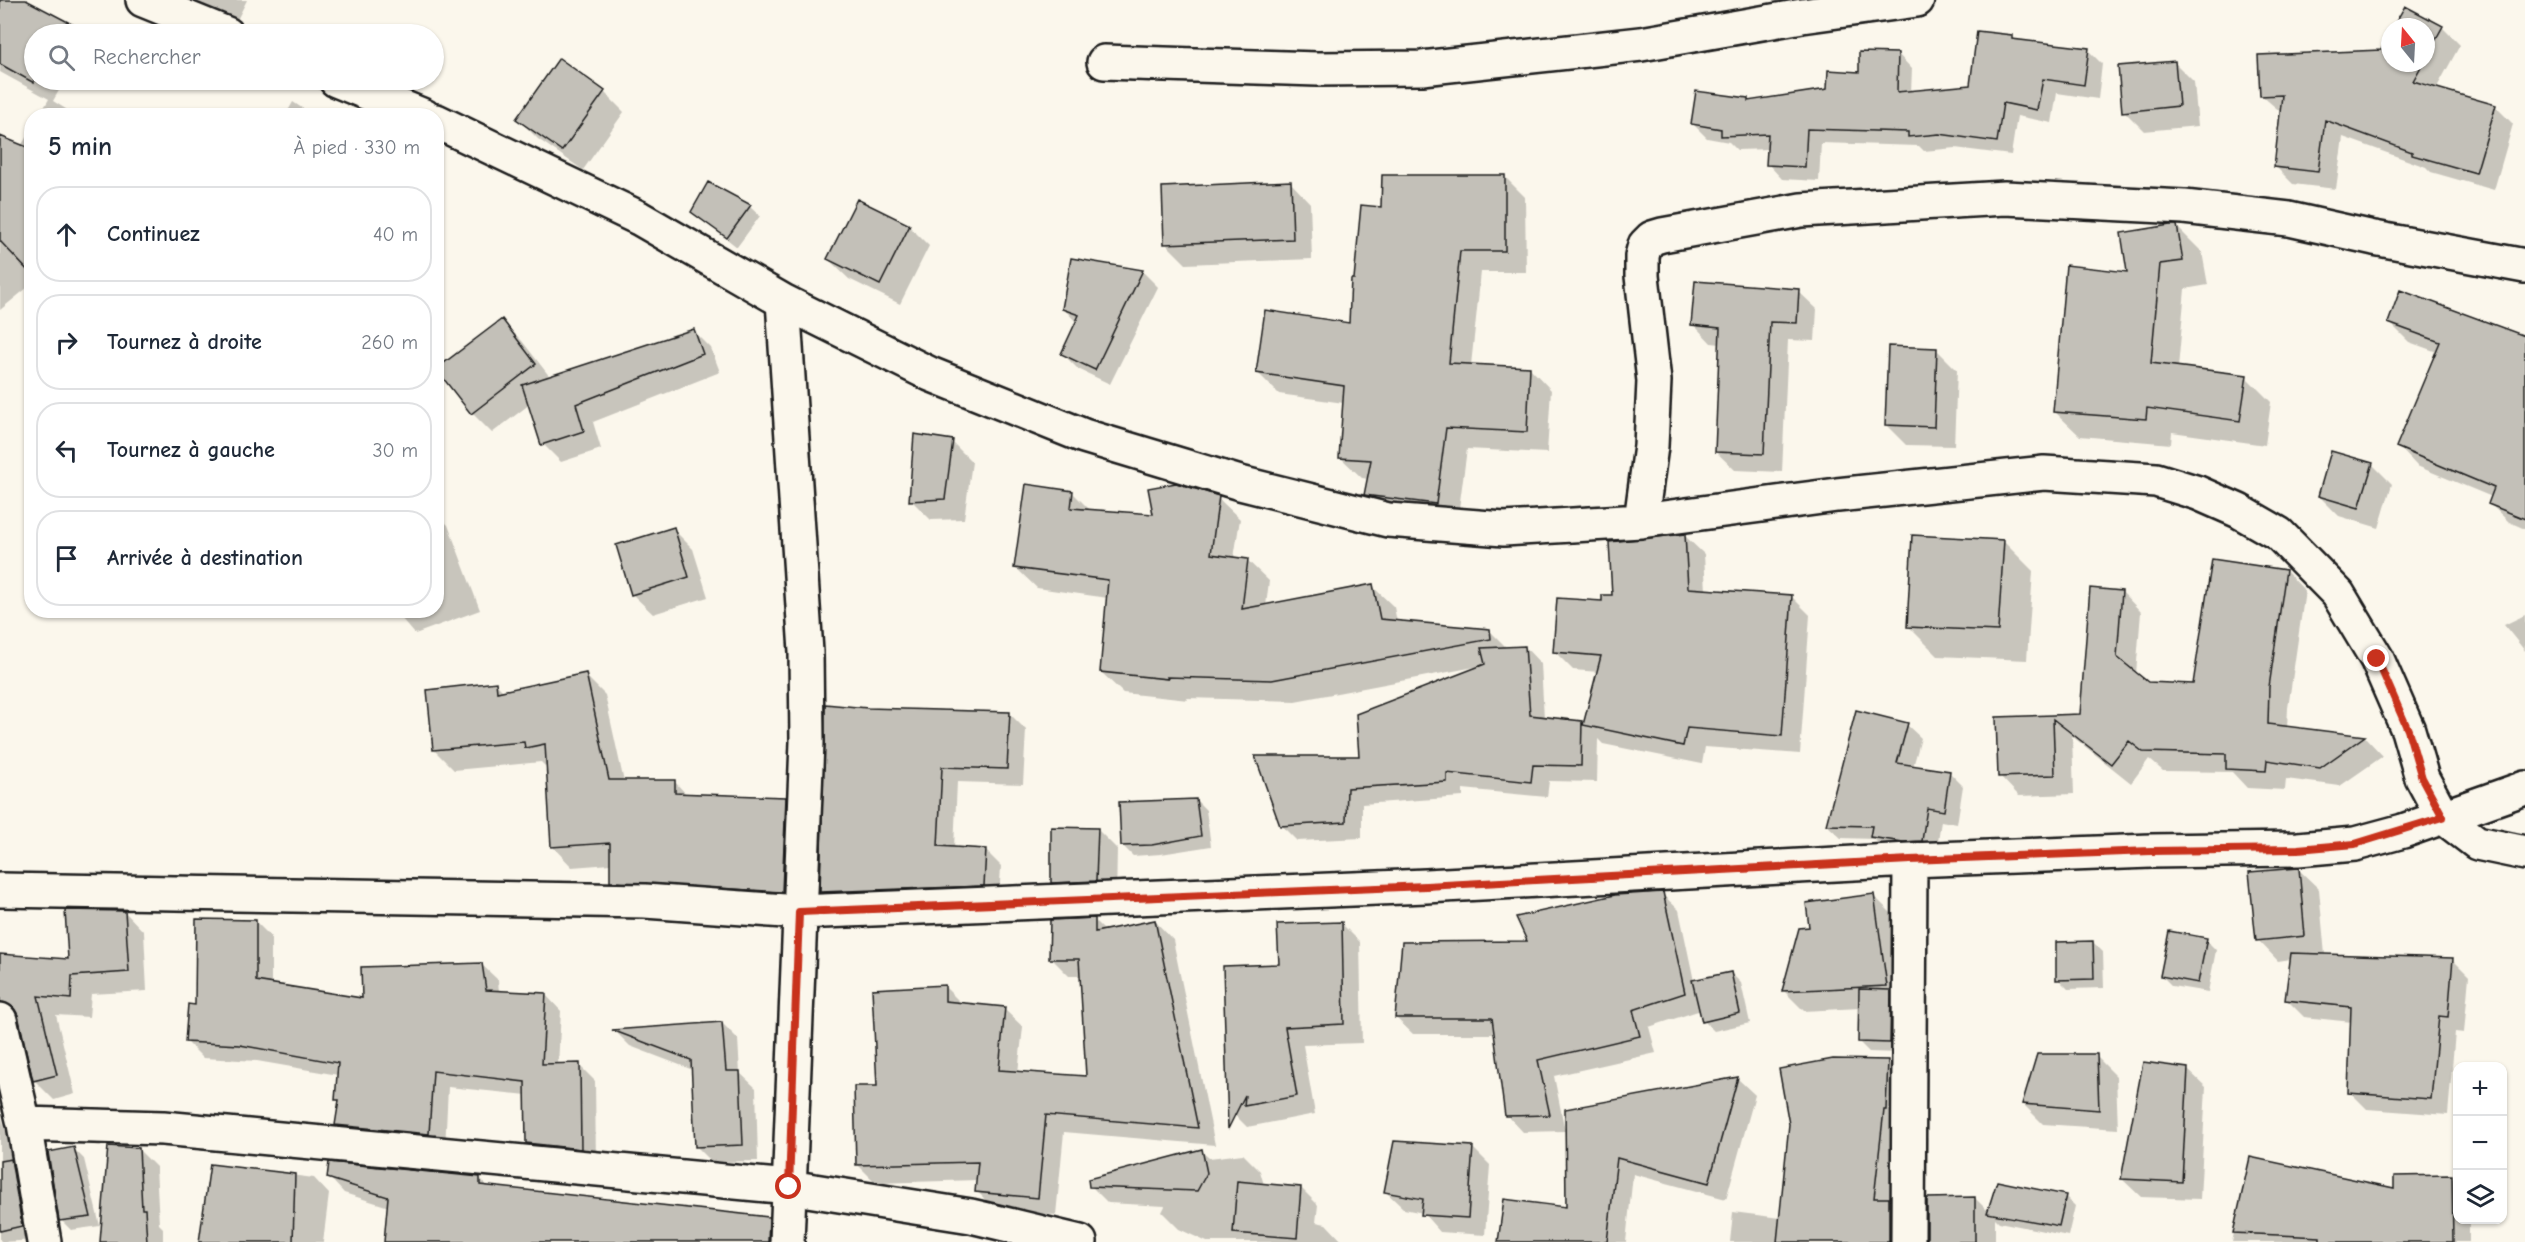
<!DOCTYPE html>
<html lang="fr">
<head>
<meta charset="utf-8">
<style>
  body { margin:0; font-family:"Comic Neue",sans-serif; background:#f2f2f3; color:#1f2937 }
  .controls { position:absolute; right:18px; bottom:18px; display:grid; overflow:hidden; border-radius:12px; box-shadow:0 2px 4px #0004 }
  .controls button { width:54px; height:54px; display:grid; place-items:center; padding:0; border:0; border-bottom:2px solid #e0e1e3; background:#fff; color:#1f2937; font:30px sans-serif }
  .compass { position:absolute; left:2381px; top:18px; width:54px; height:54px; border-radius:50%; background:#fff; box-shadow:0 2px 4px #0004; rotate:342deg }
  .stop { position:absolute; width:18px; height:18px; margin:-14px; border:4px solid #c8321e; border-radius:50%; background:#fff }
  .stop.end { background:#c8321e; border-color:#fff; box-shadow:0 2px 6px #0008 }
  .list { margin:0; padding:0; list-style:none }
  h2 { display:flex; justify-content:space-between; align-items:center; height:78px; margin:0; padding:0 24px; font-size:26px }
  h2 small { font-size:20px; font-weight:400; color:#747a83 }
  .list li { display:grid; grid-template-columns:39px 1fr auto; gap:18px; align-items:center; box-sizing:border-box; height:96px; margin:0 12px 12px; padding:0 12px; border:2px solid #e0e1e3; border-radius:24px }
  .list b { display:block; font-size:22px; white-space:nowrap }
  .list em { font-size:20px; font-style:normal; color:#747a83 }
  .icon { flex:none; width:33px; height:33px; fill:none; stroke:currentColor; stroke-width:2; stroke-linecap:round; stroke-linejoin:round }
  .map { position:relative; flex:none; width:2525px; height:1242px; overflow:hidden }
  .search { position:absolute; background:#fff; box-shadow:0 2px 4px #0004; left:24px; top:24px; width:420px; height:66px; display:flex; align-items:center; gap:15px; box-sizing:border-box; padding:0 21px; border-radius:33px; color:#747a83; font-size:22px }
  .panel { position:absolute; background:#fff; box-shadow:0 2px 4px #0004; left:24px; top:108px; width:420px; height:510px; border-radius:24px }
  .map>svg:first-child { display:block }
</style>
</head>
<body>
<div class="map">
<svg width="2525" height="1242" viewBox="0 0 2525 1242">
  <rect width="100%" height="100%" fill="#fbf7ec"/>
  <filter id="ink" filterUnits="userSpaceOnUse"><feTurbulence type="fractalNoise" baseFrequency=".0167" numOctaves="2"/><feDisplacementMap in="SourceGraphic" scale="12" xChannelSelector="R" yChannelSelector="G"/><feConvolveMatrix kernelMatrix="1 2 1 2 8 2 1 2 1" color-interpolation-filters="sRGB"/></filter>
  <g filter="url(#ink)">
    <path fill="#0003" d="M8,0h15l42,22 12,12h-43v46h31l-12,21 24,15h-38l10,-17 -49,-27v-58z
      M188,0h59l-11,22 -43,-17z
      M2405,8l37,19 18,18 -24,44 59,17 18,18 -19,66 -63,-18 -5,-5 -83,-30 -7,52 -43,-5 -18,-18 7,-53 -21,-18 121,-43 8,-15v26h36v-36h-31z
      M2011,37l4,4 73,9 14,14 -4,35 -41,-6 -5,30 -35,-7 -6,39 -56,-7 -31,3 -5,-5 -98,-3 -2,38 -37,-2 -14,-15 1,-15 -32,1 -8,-8 -22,-4 -14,-14 54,-24 3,3 79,-13 69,-36 14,15 -1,23 60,-6z
      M2174,62l20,20 4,44 -54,5 -20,-20z
      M604,92l20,20 -41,58 -45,-31 -20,-20z
      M293,102l21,14h-29z
      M32,128v156l-32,26v-173l21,9z
      M1504,176l21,21 1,75h-45l-10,93 59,3 21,22 -4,63 -80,-4 -10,75 -70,-9 -21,-21 3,-15 -7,-1 -22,-21 4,-54 -65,-9 -22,-22 94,-48 5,-43 27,-73z
      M1290,182l20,21 2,56 -126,5 -20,-20z
      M708,184l42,23 10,9 -23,31 -44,-35z
      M436,218l8,7 -8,13z
      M909,226l20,20 -29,58 -51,-25 -21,-20z
      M2177,227l25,25 6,33 -23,4 -7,79 68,9 25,25 -6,43 -93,-13 -1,12 -91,-8 -26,-25 75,-137z
      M1072,260l70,11 16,16 -48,97 -32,-15 -15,-15 14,-31 -14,-15z
      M1798,291l19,18 -2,32 -27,-1 -6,132 -47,-2 -19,-18 5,-108 -10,-1 -18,-19z
      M502,321l20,20 28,36 143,-47 18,18 9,24 -127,50 8,27 -40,13 -18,-18 -13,-40 -38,29 -20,-20 -34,-43z
      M2390,323l135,14v192l-16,-7 -20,-19 3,-6 -75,-31 -19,-20 39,-94 -28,-10z
      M1937,350l20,20 -3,76 -48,-1 -20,-20z
      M952,442l20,20 -8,57 -33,1 -20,-20z
      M2372,464l20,20 -13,44 -40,-12 -20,-20z
      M1072,492l19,19 64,5 63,-18 22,21 -6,39 13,2 22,21 -3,25 106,-20 22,21 3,15 93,9 17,17 18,-1 16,17 3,54 38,4 2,3 15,-53 -26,-2 -19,-19 49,-48 11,-7 71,-60 19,18 2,37 85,5 19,19 -10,139 -95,-7 -3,17 -99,-20 -5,-5 -1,43 -48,-1 -2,16 -84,-8v8l-101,7v34l-65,3 -16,-16 79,-68 120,-91 -185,35 -108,-3 1,2 -65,-7 -22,-21 7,-74 -71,-10 -22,-21z
      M436,514l12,11 32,85 -65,24 -21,-24h42z
      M673,529l20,20 15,48 -55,17 -21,-20z
      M2003,541l30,30 -6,89 -89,-4 -30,-30z
      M2286,571l19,20 -17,117 -1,20 78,9 18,19 -43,30 -54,-7 -1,11 -38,-2 -15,-16 -69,-1 -14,-12 -18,24 -59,-47 2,58 -55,2 -19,-20 -2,-58 84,-3 40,-123 19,20 -5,62 12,10 47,1z
      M2525,615v36l-21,-26z
      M585,675l20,20 19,87h51l12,13 98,3 21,21 -4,92 -171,-10 -20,-20v-17l-39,3 -20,-21 -5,-78 -6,-6 -87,8 -20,-20 62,-66 8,8z
      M868,710l142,4 16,16 -3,54 -66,-2 -3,66 31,2 16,16 -2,35 -162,7 -16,-16z
      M1907,725l14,13 -8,29 36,5 14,14 -6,38 -16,-3 -5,33 -51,-4 -11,-11 -33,-1 -14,-13z
      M1196,800l10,10 5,36 -50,8 -28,2 -10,-10z
      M1097,829l20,20 -1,52 -44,1 -20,-20z
      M2298,869l21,20 6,66 127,4 17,17 -5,57 -9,-1 -7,83 -81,-6 -17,-17 2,-70 -48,-5 -17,-17 4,-41 -13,2 -20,-21z
      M1662,894l17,16 15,71 37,-8 10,10 9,40 -36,8 -10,-10 -3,-11 -52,17 7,26 -102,23 11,55 -42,1 -16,-17 -11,-81h-83l-17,-16 133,-75z
      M1874,896l20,20 5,137 -30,-1 -10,-10 1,-34 -56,3 -20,-20 27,-62z
      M125,912l19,20 3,59 -56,3 -2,23 -33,-2 19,79 -21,6 -19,-19 -14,-60h-6v88l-15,4 18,56 18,71 -34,2 -2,-2v-284l70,5z
      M1094,920l12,12 49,-11 18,19 42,205 -151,-13 -8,83 -61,-5 -18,-19 1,-11 -102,3 -19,-19 22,-77 65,-101 18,18 42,5 19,18 -5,46 70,5 -6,-102h-13l-18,-18z
      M255,921l16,16v48l93,14 117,-35 17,16 1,12 46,2 16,17 -3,54h21l16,16 1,83 -52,-5 -16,-16 -1,-48 -79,-8 -3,63 -92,-9 -16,-16 3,-22 -4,-4 2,-24 -81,-14 -54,-3 -16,-16 10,-36z
      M1341,923l19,19 2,101 -59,2 12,69 -68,13 -18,-18 51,-144z
      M2206,940l10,10 -8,42 -36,-6 -10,-10z
      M2093,942l10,10 1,36 -36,1 -10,-10z
      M722,1023l16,16 2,34 16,15 2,73 -46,1 -16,-16 -3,-76 -63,-24 -14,-14z
      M2096,1056l20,20 2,53 -75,-5 -20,-20z
      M1887,1062l18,17 1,163h-176l3,-30 47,6z
      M2187,1069l19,18 -6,112 -59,-2 -19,-18z
      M1738,1079l17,16 -29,104 -93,-25 -7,68h-126l68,-34 -1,-97z
      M1473,1148l17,17 -5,70 -45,-3 -17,-19 -19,-4 -18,-17z
      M74,1149l10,10 16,67 -29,4 -10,-10z
      M138,1149l18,18 3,57 4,4v14h-61z
      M1201,1151l8,7 34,-4 17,17 4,14 37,3 17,17 -2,17 10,2 17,18h-136l-28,-13 -17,-17 3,-6 -57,-3 -17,-17z
      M2251,1159l144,31 56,-14 7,7v37h11v22h-237z
      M211,1165l103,13 15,16 -6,48h-122z
      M329,1177l151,1 9,10 252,54h-356l4,-35 -45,-14z
      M2065,1196l10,10 -7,30 -69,-14 -4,-4v24h-67l47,-44 14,14z"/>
    <path fill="#c3c0b8" stroke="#1c1c1c" stroke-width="1.5" d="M0,0h26l65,34h-57v49l-34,-19z
      M2405,6l38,20 -17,31v-30h-33z
      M1977,31l35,4v4l77,9 -5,37 -41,-6 -6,31 -34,-7 -6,39 -58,-8 -31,3v-5l-101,-3 -2,38 -39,-2 2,-31 -47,2v-7l-30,-5 5,-33 52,7v3l79,-12 1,-19 31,2v-20l39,1 -1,39 73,-7z
      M2390,33v30h33l-10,18 83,24 -20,68 -64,-18v-3l-87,-32 -7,52 -44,-5 8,-72 -22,1 -2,-41 123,-5z
      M559,58l46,33 -43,60 -46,-32z
      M2175,61l4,45 -57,6 -4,-46z
      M0,136l32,13v126l-32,-34z
      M1382,175h123v76h-45l-11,112 81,4 -3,65 -81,-4 -10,76 -72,-9 7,-35 -32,-2 5,-72 -88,-13 9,-63 84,13 2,-44h3l7,-74 20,2z
      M1291,181l2,58 -129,5 -2,-57z
      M708,182l43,23 -24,33 -36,-26z
      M857,199l53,26 -30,60 -53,-26z
      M2170,225h7l6,36 -23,3 -9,99 96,12 -7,46 -93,-13 -1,11 -93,-7 13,-147 61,7 -6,-39z
      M1071,258l72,12 -48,100 -34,-16 18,-39 -17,-6z
      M1695,281l104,8 -2,34 -27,-1 -6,132 -49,-2 5,-124 -29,-3z
      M2400,290l125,46v183l-37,-15 6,-16 -98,-41 44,-105 -52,-19z
      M502,319l34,45 -65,50 -35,-45z
      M694,329l9,25 -127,50 8,27 -43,14 -19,-60z
      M1888,346l49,2 -3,79 -49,-2z
      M914,434l39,6 -8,59 -36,2z
      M2331,451l42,12 -14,45 -41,-12z
      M1176,483l43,13 -8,58 37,5 -6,50 131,-25 7,35 110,10 1,10 -219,41 -105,-3 1,2 -68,-7 8,-92 -94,-12 12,-84 47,7 -2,17 82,6 -5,-26z
      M674,527l15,50 -58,18 -15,-50z
      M1685,534l3,54 104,7 -10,141 -95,-8 -4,18 -100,-21 18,-69 -48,-4 4,-54 45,3v-6h10l-3,-53z
      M1912,535l92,5 -6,91 -91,-4z
      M2212,559l74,11 -17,117 -1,37 97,12 -45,32 -53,-8 -1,11 -40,-2v-15l-83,-2 -14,-11 -18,23 -58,-45 2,56 -57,2 -2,-60 84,-3 10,-126 32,3 -5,66 31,25 45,2z
      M1525,646l5,69 52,6 -1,45 -48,-1 -2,17 -84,-9v9l-100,6 -1,34 -66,4 -25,-70h104l-3,-42 129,-50 -4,-16z
      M586,673l23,107h66v13l111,4 -4,95 -172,-10v-39l-59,4 -6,-103 -20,4 -1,-6 -91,8 -6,-60 69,-8 1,10z
      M825,704l43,4 142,4 -3,57 -65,-2 -4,79 48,3 -2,37 -164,6z
      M1856,710l52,13 -11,40 53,8 -6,40 -17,-3 -5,33 -19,1 -33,-5 2,-11 -46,-1z
      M1196,799l5,37 -49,9 -31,1 -2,-44z
      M1051,827l47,1 -2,53 -45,2z
      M2299,868l6,68 -49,5 -7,-69z
      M1663,892l22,101 -52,17 7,26 -102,24 12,55 -45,1 -13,-98h-97l7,-76 125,-1 -11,-24 99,-22z
      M1874,894l13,92 -105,5 17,-63 10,-1 -3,-24z
      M65,910l60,1 4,61 -57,4 -1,23 -33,-3 19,79 -24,6 -15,-66 -5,-8 -13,-5v-48l68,5z
      M1095,918v14l60,-12 43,208 -152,-13 -8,83 -63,-6 3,-30 -122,3 -2,-79h23l-5,-97 73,-4v16l60,6 -6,63 87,6 -7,-117h-30l1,-39z
      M196,919l60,1v61l106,17 -1,-31 121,-4 4,27 60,3 -4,71 38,-1 1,86 -55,-6 -1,-61 -92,-11 -4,63 -94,-9 4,-25h-4l3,-37 -98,-18 -55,-3 3,-38 7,1z
      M1342,922l2,102 -59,3 12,69 -53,10 1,-11 -17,34 -5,-163 56,-2 -2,-40z
      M2169,931l38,7 -9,45 -38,-7z
      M2093,941l1,38 -38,1v-38z
      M2291,953l162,5 -5,59 -9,-1 -8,83 -83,-6 3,-86 -66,-7z
      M1731,972l9,41 -38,9 -10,-42z
      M1859,989l32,1 -1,53 -32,-1z
      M722,1022l4,49h14l3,74 -48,2 -4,-87 -79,-30z
      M2037,1054h60l2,56 -77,-6z
      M1833,1059l55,1 -2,50h-2l-10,88h15v44h-112l12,-118 -10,-55z
      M2143,1062l45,6 -6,114 -61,-3z
      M1738,1077l-29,106 -92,-25 -10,84h-109l6,-43 62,8 -1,-98z
      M1394,1141l79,5 -5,72 -47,-3 2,-16 -39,-7z
      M108,1146l31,2 3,61h3l2,33h-47z
      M74,1147l17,70 -32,4 -11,-69z
      M1202,1149l5,24 -10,18 -108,-4 -1,-8z
      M2250,1157l144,31v-12l58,-1 1,67h-133v-5l-87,-4z
      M11,1159l11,67 -22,5v-70z
      M329,1162l151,15v8l289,32 -1,25h-384l4,-45 -61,-19z
      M210,1164l85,10 -2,68h-94z
      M1237,1181l64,6 -4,51 -64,-5z
      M1997,1181l69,14 -7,31 -72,-13z
      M1975,1197v45h-48v-44z"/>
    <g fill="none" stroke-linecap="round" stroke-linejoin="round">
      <defs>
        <path id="minor" d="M143,0l84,34
          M1104,62l213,7 105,-1 219,-24 161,-28 115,-16
          M336,80l88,36
          M436,121l203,97 144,83 147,73 154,62 156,47 148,37 116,9 137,-8 196,-26 207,-22 112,7 42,13 41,18 40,23 59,60 39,65 31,71 14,48 21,39 34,26 48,10
          M783,301l23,351 1,90 -20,500
          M1641,521l10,-75 3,-65 -12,-105v-20l3,-11 7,-7 10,-3 139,-25 204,-12 179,9 105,12 85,19 151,28
          M0,890l645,11 154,11 627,-26 484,-26 241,-9 147,-2 57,-5 48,-13 122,-43
          M0,1020l24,104 20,118
          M24,1124l139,4 626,59 182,29 109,26
          M1908,1242l2,-382"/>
      </defs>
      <use href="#minor" stroke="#1c1c1c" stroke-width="38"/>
      <use href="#minor" stroke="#fbf7ec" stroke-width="33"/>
    </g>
  </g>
  <g fill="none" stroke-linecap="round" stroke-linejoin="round" filter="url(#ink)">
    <path stroke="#c8321e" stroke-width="8" d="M789,1187l10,-275 627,-26 484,-26 241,-9 147,-2 57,-5 88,-27 -21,-39 -14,-48 -31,-71"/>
  </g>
</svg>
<div class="controls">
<button>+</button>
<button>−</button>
<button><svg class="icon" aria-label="layers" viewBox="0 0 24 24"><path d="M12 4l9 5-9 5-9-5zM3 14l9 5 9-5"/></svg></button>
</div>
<svg class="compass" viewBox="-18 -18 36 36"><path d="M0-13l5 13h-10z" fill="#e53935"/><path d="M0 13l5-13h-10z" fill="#747a83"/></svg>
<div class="stop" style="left:789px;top:1187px"></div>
<div class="stop end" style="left:2377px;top:659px"></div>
<div class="search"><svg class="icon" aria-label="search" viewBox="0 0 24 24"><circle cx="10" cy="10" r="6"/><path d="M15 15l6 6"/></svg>Rechercher</div>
<section class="panel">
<h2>5 min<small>À pied · 330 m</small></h2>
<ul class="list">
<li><svg class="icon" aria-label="ahead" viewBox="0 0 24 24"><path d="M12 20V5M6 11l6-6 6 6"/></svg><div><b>Continuez</b></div><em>40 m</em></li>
<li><svg class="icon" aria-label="right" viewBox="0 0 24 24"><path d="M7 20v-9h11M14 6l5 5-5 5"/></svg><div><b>Tournez à droite</b></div><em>260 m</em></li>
<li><svg class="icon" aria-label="left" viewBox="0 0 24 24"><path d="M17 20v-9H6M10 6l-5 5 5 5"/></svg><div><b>Tournez à gauche</b></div><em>30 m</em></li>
<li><svg class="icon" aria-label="arrive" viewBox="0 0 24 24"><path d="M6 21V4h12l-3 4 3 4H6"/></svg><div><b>Arrivée à destination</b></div></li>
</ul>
</section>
</div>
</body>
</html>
